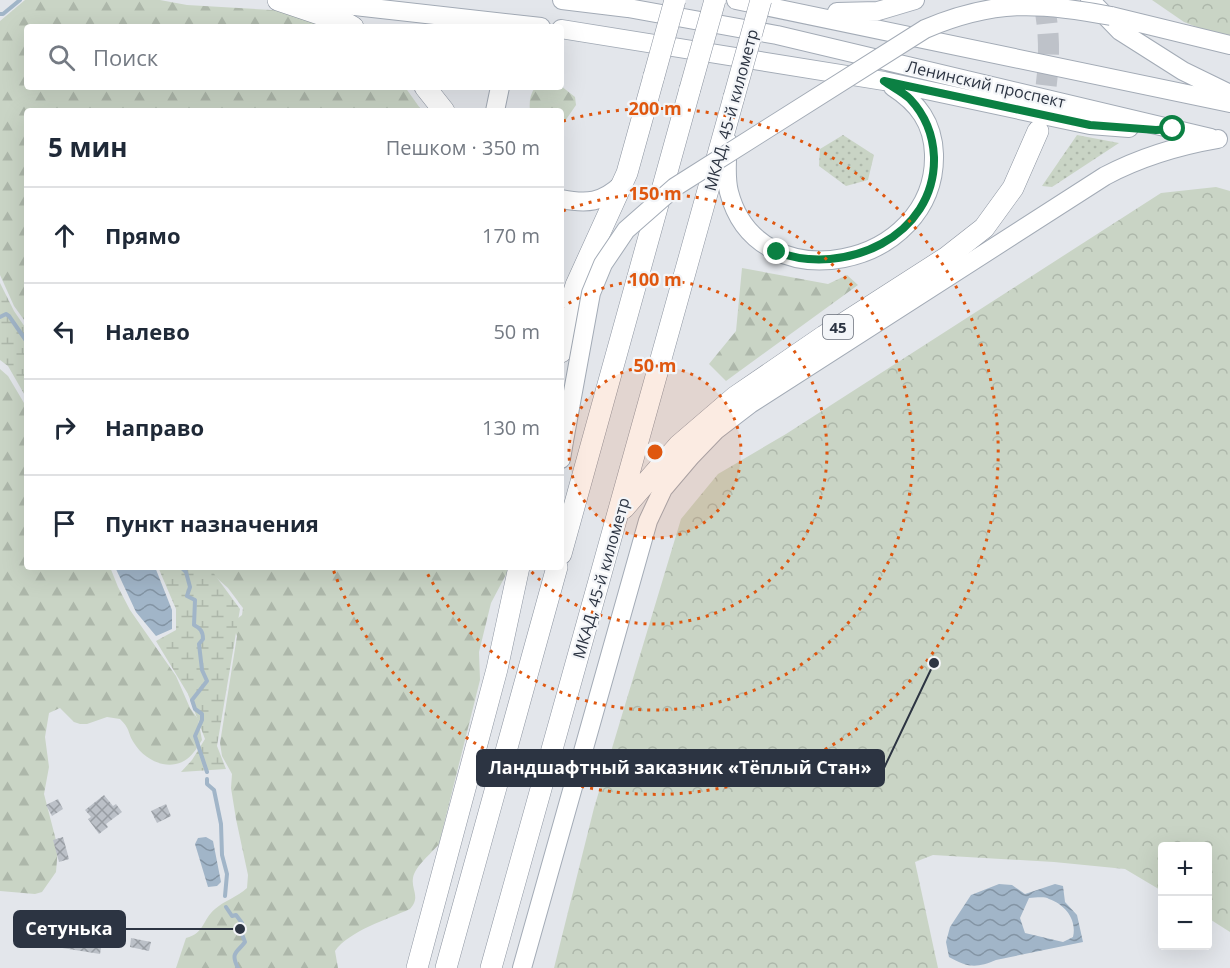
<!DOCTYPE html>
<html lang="ru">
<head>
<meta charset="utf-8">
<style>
  body { margin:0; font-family:"Open Sans",sans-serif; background:#f6f6f7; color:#1f2937 }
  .controls { position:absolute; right:18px; bottom:18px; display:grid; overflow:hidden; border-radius:6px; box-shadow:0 6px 24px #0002 }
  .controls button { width:54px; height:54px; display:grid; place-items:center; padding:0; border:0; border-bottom:2px solid #e0e1e3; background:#fff; color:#1f2937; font:30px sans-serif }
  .stop { position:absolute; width:18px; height:18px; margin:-14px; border:4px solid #0b8043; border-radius:50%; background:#fff }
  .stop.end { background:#0b8043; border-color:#fff; box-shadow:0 2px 6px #0008 }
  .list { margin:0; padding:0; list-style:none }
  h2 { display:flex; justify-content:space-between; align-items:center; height:78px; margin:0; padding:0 24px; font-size:26px }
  h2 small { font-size:20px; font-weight:400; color:#747a83 }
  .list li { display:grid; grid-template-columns:39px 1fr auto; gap:18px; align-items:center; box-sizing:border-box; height:96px; padding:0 24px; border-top:2px solid #e0e1e3 }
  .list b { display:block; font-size:22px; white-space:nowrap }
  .list em { font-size:20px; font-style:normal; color:#747a83 }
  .icon { flex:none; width:33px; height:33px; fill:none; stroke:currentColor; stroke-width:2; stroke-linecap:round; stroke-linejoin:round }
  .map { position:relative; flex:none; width:1230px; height:968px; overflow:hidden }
  .search { position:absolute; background:#fff; box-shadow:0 6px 24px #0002; left:24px; top:24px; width:540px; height:66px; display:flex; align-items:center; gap:15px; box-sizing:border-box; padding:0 21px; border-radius:6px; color:#747a83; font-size:22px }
  .panel { position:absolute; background:#fff; box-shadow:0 6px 24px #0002; left:24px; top:108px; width:540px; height:462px; border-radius:6px }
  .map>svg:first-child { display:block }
</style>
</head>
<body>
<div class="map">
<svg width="1230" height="968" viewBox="0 0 1230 968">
  <defs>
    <pattern id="grass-dots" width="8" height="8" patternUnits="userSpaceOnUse" patternTransform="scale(1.5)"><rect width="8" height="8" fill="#c9d4c5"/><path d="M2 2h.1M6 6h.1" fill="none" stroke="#adb7aa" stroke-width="1.8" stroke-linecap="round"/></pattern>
    <pattern id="forest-firs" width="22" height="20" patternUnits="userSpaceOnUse" patternTransform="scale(1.5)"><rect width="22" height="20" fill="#c9d4c5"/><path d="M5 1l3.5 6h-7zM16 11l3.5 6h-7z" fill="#adb7aa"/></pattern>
    <pattern id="wetland-marsh" width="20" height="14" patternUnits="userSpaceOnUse" patternTransform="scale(1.5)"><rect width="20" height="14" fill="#c9d4c5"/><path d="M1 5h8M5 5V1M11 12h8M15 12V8" fill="none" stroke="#adb7aa"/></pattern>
    <pattern id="park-crowns" width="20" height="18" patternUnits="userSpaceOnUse" patternTransform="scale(1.5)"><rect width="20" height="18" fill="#c9d4c5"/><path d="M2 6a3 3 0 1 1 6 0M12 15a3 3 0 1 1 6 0" fill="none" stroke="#adb7aa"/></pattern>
    <pattern id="water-waves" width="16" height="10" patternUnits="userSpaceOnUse" patternTransform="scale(1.5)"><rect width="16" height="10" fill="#a1b5c8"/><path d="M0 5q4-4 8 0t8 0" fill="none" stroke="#8394a4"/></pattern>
    <pattern id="building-cross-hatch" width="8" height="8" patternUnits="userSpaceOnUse" patternTransform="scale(1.5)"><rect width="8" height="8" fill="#bbc0c7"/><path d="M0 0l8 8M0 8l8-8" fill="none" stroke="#989da3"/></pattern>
  </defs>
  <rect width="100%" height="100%" fill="#e3e6eb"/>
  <path fill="url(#grass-dots)" d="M843,135l31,20 -6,25 -22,6 -27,-20 1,-17z
    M1077,135l42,8 -67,44 -10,-1z"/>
  <path fill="url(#forest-firs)" d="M25,0h135l27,5 101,6 39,16h-300v60h378l17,24h-395v213l-13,-18 -14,-31v-254z
    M561,86l14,11 1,8 -15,22v-16h-31c-1,-9 0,-16 5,-24z
    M742,268l86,16 19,-9 11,10 -132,96 -17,-17 27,-33z
    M0,369l8,7 19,32v159h83l8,20 12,23 46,66 14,32 8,11 4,21c-4,6 -8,14 -15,19 -18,13 -42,2 -53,-16 -7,-11 -3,-13 -14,-24l-13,-2 -20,7h-7l-6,-2 -14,-14 -11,5 -4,24 4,30 -5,27 14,54 -2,24 -14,20 -7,2 -35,-3z
    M209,567h301l-19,36 -12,49 1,28 -41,164c-8,10 -24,22 -26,34 -2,12 8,19 -3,31 -22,10 -61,22 -75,42l3,17h-162l10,-30c19,-5 16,-18 29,-29 9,-8 22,-12 32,-21l1,-13 -12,-56 -5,-31 1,-14 -10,-18 -2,-13 17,-107 -5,-13 10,-8 1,-7 -15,-20 -18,-16z"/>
  <path fill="url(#wetland-marsh)" d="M0,283l14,28 13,19v69l-19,-33 -8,-6z
    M158,567h51l31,42 -23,137 9,23 -45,3 11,-12 13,-21 -17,-45 -32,-53 20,-11v-21z"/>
  <path fill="url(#park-crowns)" d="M1152,0h78v40l-46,-18z
    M1216,187l14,4v741l-22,-14v-72h-46v45l-37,-22 -71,-7 -121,-7 -18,7 23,106h-384l40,-160 87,-289 37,-45 68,-40 375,-241z"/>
  <path fill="url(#water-waves)" fill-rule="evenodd" d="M115,567h40l17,43v19l-16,7 -20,-24z
    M206,837l7,4 8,41 -4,4 -9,1 -13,-43 3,-6z
    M999,884l13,1 13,9 30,-10 8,2 2,16 12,13 6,27 -87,18c-19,8 -28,8 -47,-3l-3,-15 4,-15 21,-32zM1029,898c6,0 15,-2 20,1 17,6 28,21 24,38l-10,5 -38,-9 -5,-15z"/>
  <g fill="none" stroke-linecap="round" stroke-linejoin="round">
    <path stroke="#a1b5c8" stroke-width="4" d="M0,14h3l17,-14
      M0,317l6,-3 3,2 18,26
      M181,567l5,5 4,15 -3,9 8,4 -1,25c6,3 9,6 9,14l-4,5 3,26 5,11 -15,19 3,9 7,5v6l-7,16 12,36
      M207,779v5l7,6 7,34 1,31 5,19 -2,22
      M226,907l6,9 4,-1 6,8 -2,6 5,13c-8,11 -15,10 -7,26"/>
  </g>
  <path fill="url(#building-cross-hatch)" d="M104,795l9,11 3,-2 6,8 -16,12 2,3 -9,7 -11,-15 3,-2 -6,-7z
    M58,799l5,10 -11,7 -6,-11z
    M166,804l5,12 -14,7 -6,-12z
    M63,837l6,22 -10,3 -6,-22z
    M60,924l44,7 -4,23 -44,-7z
    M131,938l20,4 -2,9 -19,-4z"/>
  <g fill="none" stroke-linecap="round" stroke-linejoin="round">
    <path stroke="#bec2c9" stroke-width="21" stroke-dasharray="21 10" stroke-linecap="butt" d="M1041,116c8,-38 11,-78 2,-116"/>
    <defs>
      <path id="major" d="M301,0l240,27
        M562,0l66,8 149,27 434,103
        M736,0l494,103
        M1090,0l30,31 63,40 47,23
        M837,12l41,-1 37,-11
        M1111,16l119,29
        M561,29l323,52 206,44 39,3
        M495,111l5,-24
        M728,142c-1,16 -3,34 1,50 29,113 208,76 205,-38 -1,-31 -16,-51 -41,-67
        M561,199c26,5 41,4 61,-15
        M561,459l3,-18
        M522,968l126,-447 15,-32 28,-33 25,-26 34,-26 355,-228c36,-19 72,-30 113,-37"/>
      <path id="highway" d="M278,0l68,23 7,4
        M425,87l19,24
        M561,352l6,-38 9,-29 51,-112 27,-97
        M624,508l55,-63 56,-48 89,-61 123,-79 37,-29 29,-40 25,-57
        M561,554l129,-465
        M417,968l80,-299 22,-102
        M446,968l111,-401
        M491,968l243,-871"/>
    </defs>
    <use href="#major" stroke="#a3abb6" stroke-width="20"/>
    <use href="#highway" stroke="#8c94a0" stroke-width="22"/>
    <use href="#major" stroke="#fff" stroke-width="18"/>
    <use href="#highway" stroke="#fff" stroke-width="21"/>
    <defs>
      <path id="major-bridge" d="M564,441l27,-148 12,-29 23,-34 49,-43 250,-158c68,-29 114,-27 186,-13"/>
      <path id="highway-bridge" d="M654,76l21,-76
        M690,89l25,-89
        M734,97l27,-97"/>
    </defs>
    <use href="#major-bridge" stroke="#a3abb6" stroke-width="20" stroke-linecap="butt"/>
    <use href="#highway-bridge" stroke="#8c94a0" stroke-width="22" stroke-linecap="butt"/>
    <use href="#major-bridge" stroke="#fff" stroke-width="18"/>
    <use href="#highway-bridge" stroke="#fff" stroke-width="21"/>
  </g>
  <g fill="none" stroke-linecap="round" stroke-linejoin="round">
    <path stroke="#0b8043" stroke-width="8" d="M777,252c67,25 159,-15 157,-95 -1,-23 -8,-41 -24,-58 -7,-7 -18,-12 -26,-18l206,44 66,5 17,-1"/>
  </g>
  <circle cx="655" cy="452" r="86" fill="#df570f" fill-opacity=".12"/>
  <g fill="none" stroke="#df570f" stroke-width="3" stroke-dasharray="3 6">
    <circle cx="655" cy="452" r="86"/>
    <path d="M561 308A172 172 0 1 1 527 567"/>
    <path d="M563 211A258 258 0 1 1 424 567"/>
    <path d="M563 121A343 343 0 1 1 333 569"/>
  </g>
  <g text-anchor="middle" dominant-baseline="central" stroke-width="4.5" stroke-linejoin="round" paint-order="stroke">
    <rect fill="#f3f5f8" stroke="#686e79" stroke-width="1.5" x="823" y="315" width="30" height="24" rx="4.5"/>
    <g font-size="15" font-weight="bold" fill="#2c3442">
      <text x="838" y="327">45</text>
    </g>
    <g font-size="16" fill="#2c3442" stroke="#f3f5f8">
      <text transform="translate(986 84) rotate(13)">Ленинский проспект</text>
      <text transform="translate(731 110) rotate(-75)">МКАД, 45-й километр</text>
      <text transform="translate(601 578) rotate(-74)">МКАД, 45-й километр</text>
    </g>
  </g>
  <circle cx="655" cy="452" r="9" fill="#df570f" stroke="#f3f5f8" stroke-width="3"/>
  <g font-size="18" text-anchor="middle" font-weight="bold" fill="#df570f" stroke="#f3f5f8" stroke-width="4.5" stroke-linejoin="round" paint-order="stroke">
    <text x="655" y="115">200 m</text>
    <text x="655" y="200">150 m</text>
    <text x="655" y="286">100 m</text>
    <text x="655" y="372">50 m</text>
  </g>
  <path fill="none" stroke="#2c3442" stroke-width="2" d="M934 663L884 768M240 929L125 929"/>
  <g fill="#2c3442" stroke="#f3f5f8" stroke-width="2">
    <circle cx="934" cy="663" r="6"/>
    <circle cx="240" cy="929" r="6"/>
  </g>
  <g fill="#2c3442" stroke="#2c3442" stroke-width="2">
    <rect x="477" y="750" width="407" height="36" rx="6"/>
    <rect x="14" y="911" width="111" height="36" rx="6"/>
  </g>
  <g font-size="18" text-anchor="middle" font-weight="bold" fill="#fff">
    <text x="680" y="774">Ландшафтный заказник «Тёплый Стан»</text>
    <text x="69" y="935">Сетунька</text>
  </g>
</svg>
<div class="controls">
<button>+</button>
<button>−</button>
</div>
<div class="stop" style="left:1173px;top:129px"></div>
<div class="stop end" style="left:777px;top:252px"></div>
<div class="search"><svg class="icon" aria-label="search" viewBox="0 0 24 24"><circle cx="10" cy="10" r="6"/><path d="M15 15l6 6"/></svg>Поиск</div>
<section class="panel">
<h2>5 мин<small>Пешком · 350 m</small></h2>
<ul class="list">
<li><svg class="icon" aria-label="ahead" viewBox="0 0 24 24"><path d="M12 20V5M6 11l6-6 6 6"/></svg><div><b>Прямо</b></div><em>170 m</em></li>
<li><svg class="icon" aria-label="left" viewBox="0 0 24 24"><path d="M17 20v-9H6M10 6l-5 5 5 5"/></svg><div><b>Налево</b></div><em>50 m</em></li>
<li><svg class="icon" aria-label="right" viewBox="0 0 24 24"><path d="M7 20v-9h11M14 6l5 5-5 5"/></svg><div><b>Направо</b></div><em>130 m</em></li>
<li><svg class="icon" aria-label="arrive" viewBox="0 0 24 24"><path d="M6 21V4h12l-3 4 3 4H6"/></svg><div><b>Пункт назначения</b></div></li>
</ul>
</section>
</div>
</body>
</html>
